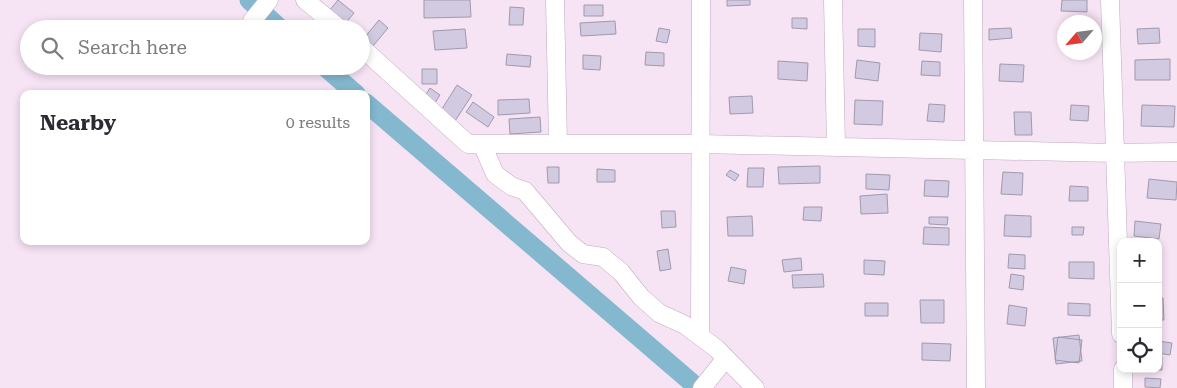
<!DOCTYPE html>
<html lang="en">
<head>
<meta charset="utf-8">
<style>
  body { margin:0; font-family:"Roboto Serif",serif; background:#f7f7f7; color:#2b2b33 }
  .controls { position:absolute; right:15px; bottom:15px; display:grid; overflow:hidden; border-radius:10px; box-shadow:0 2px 8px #0003 }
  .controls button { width:45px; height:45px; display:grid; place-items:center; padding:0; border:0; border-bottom:1px solid #e1e1e2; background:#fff; color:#2b2b33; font:25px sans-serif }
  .compass { position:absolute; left:1057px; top:15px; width:45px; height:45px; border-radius:50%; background:#fff; box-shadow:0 2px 8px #0003; rotate:242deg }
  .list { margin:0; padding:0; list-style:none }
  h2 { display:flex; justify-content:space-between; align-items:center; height:65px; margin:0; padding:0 20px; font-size:21px }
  h2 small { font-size:16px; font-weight:400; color:#7c7c81 }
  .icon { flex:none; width:28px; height:28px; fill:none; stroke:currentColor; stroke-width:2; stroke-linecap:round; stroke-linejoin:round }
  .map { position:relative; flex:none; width:1177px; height:388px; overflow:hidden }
  .search { position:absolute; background:#fff; box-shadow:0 2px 8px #0003; left:20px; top:20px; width:350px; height:55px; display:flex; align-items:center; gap:12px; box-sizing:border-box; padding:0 18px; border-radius:28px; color:#7c7c81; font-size:19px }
  .panel { position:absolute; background:#fff; box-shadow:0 2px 8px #0003; left:20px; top:90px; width:350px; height:155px; border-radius:10px }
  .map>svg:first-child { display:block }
</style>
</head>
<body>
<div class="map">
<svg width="1177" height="388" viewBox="0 0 1177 388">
  <rect width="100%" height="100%" fill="#f6e3f4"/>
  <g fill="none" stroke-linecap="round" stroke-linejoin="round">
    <path stroke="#84b8cf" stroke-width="19" d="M249,0l32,29
      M324,66l32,28
      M366,103l332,285"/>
  </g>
  <path fill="#d1cae0" stroke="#a09aae" d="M338,0l16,13 -9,11 -16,-13z
    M424,0h46l1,17 -47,1z
    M727,0h23v5l-23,1z
    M1062,0h25v12l-26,-1z
    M584,5h19v11h-19z
    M510,7l14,1 -1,17h-14z
    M792,18h15v11l-15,-1z
    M379,20l9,8 -15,18 -9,-8z
    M615,21l1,13 -35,2 -1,-13z
    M659,28l11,2 -3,13 -11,-2z
    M1011,28l1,10 -23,2v-11z
    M1159,28l1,15 -22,1 -1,-15z
    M465,29l2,19 -32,2 -2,-19z
    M858,29h17v18l-17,-1z
    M920,33l22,1 -1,18 -22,-2z
    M646,52l18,1v13l-19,-1z
    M507,54l24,2 -1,11 -24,-2z
    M583,55l18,1 -1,14 -17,-1z
    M1170,59v21h-35v-20z
    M857,60l23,3 -2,18 -23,-3z
    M778,61l30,2 -1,18 -29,-2z
    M922,61l18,1v14l-19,-1z
    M1000,64l24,1 -1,17 -24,-1z
    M422,69h15v15h-15z
    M457,85l15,10 -17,26 -15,-9z
    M430,88l10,7 -5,8 -10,-7z
    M752,96l1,17 -23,1 -1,-17z
    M529,99l1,14 -32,2v-15z
    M855,100l28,1 -1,24 -28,-1z
    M473,102l21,15 -6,10 -22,-15z
    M929,104l16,1 -1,17 -17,-1z
    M1071,105l18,1 -1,15 -18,-1z
    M1142,105l33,1 -1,21 -33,-1z
    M1014,112h17l1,23h-17z
    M540,117l1,15 -31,2 -1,-15z
    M820,166v17l-41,1 -1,-17z
    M547,167h12v16h-11z
    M748,168h16l-1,19h-16z
    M597,169l18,1v12h-18z
    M730,170l9,5 -4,6 -9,-6z
    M1003,172l20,1 -1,22 -21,-1z
    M866,174l24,1 -1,15 -23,-1z
    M1149,179l28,3 -1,18 -29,-2z
    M925,180l24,1 -1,16 -24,-1z
    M1070,186l18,1v14h-19z
    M887,194l1,19 -27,1 -1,-18z
    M804,207h18l-1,14 -18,-1z
    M661,211h14l1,16 -14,1z
    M1005,215l26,1v21l-27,-1z
    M752,216l1,20h-25l-1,-19z
    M929,217h19l-1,8 -18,-1z
    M1135,221l26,3 -2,15 -25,-3z
    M924,227l25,1v17l-26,-1z
    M1072,227h12l-1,8h-11z
    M1131,238l21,4h-22z
    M668,249l3,20 -11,2 -3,-20z
    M1009,254l16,1v14l-17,-1z
    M801,258l1,12 -18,2 -2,-12z
    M864,260l21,1 -1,14 -20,-1z
    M1069,262h25v17l-25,-1z
    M731,267l15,3 -2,14 -16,-3z
    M823,274l1,13 -31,1 -1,-13z
    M1011,274l13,2 -1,14 -14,-2z
    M1158,298h5l1,22h-6z
    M920,300h24v23h-23z
    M865,303h23v13h-23z
    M1068,303l22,1v12l-22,-1z
    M1009,305l18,3 -2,18 -18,-2z
    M1079,335l3,26 -26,3 -3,-26z
    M1058,337l24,3 -3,23 -24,-3z
    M1158,341l14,2 -2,12 -12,-2z
    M922,343l29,1 -1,17 -28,-1z
    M1158,357h4v13h-17l13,-1z
    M1145,378l16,1 -1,9 -15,-1z"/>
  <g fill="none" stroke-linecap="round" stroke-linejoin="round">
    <defs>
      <path id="street" d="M305,0l35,29
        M555,0l3,144
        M833,0l3,147
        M973,0l3,388
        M1110,0l11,334
        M252,21l17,-21
        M361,47l107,97h232l414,9 63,-1
        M482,144l13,30 16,12 14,5 44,52 14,11 20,3 18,15 20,25 18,16 26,12 32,24 38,39
        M700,336l1,-336
        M1123,369v19
        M702,388l24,-30"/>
    </defs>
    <use href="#street" stroke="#beacbd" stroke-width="19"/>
    <use href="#street" stroke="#fff" stroke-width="18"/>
  </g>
</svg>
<div class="controls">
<button>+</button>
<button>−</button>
<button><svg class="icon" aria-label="locate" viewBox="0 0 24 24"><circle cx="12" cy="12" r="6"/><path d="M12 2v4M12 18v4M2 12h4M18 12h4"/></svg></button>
</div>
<svg class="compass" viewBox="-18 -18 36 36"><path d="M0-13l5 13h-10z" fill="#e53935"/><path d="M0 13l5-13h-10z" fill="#7c7c81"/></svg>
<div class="search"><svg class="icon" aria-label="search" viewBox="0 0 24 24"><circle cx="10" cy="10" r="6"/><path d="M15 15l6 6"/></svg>Search here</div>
<section class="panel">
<h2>Nearby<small>0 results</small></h2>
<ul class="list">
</ul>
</section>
</div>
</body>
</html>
